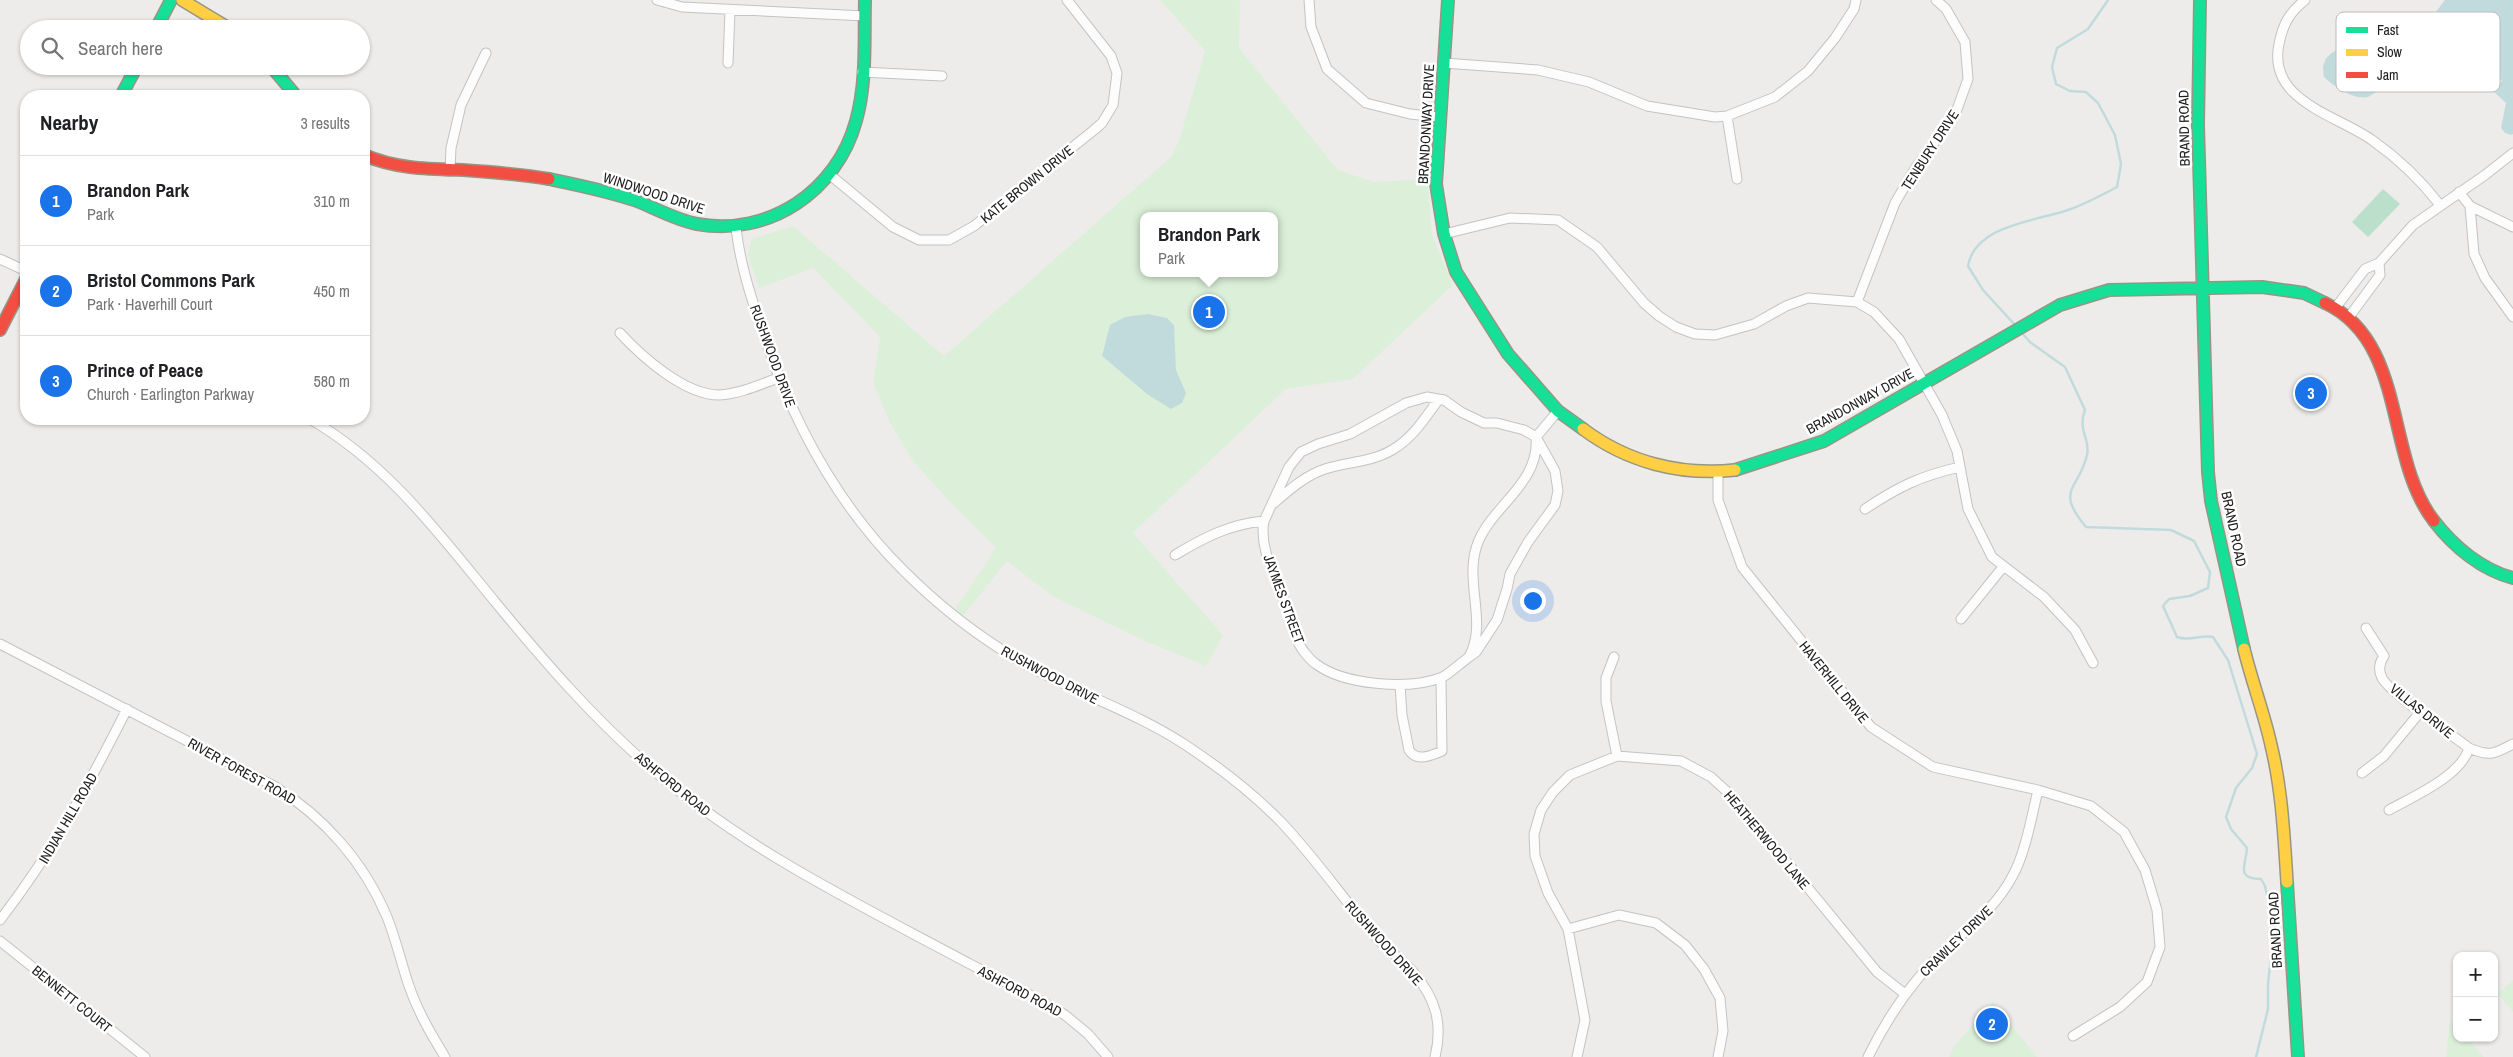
<!DOCTYPE html>
<html lang="en">
<head>
<meta charset="utf-8">
<style>
  body { margin:0; font-family:"Archivo Narrow",sans-serif; background:#f2f2f2; color:#202124 }
  .controls { position:absolute; right:15px; bottom:15px; display:grid; overflow:hidden; border-radius:10px; box-shadow:0 1px 4px #0004 }
  .controls button { width:45px; height:45px; display:grid; place-items:center; padding:0; border:0; border-bottom:1px solid #e0e0e0; background:#fff; color:#202124; font:25px sans-serif }
  .you { position:absolute; left:1532px; top:600px; width:18px; height:18px; margin:-12px; border:4px solid #fff; border-radius:50%; background:#1a73e8; box-shadow:0 0 0 8px #1a73e833 }
  .badge { display:grid; place-items:center; width:32px; height:32px; border-radius:50%; background:#1a73e8; color:#fff; font-size:16px; font-weight:700 }
  .pin { position:absolute; translate:-50% -50%; border:2px solid #fff; box-shadow:0 1px 5px #0006 }
  .popup { position:absolute; left:1140px; top:212px; width:138px; height:65px; box-sizing:border-box; display:grid; place-content:center; border-radius:10px; background:#fff; filter:drop-shadow(0 1px 4px #0005); font-size:16px; white-space:nowrap; color:#757577 }
  .popup b { font-size:19px; color:#202124 }
  .popup::after { content:''; position:absolute; left:50%; top:100%; margin-left:-10px; border:10px solid transparent; border-top-color:#fff }
  .list { margin:0; padding:0; list-style:none }
  h2 { display:flex; justify-content:space-between; align-items:center; height:65px; margin:0; padding:0 20px; font-size:21px }
  h2 small { font-size:16px; font-weight:400; color:#757577 }
  .list li { display:grid; grid-template-columns:32px 1fr auto; gap:15px; align-items:center; box-sizing:border-box; height:90px; padding:0 20px; border-top:1px solid #e0e0e0 }
  .list b { display:block; font-size:19px; white-space:nowrap }
  .list p { margin:0; font-size:16px; white-space:nowrap; color:#757577 }
  .list em { font-size:16px; font-style:normal; color:#757577 }
  .icon { flex:none; width:28px; height:28px; fill:none; stroke:currentColor; stroke-width:2; stroke-linecap:round; stroke-linejoin:round }
  .map { position:relative; flex:none; width:2513px; height:1057px; overflow:hidden }
  .search { position:absolute; background:#fff; box-shadow:0 1px 4px #0004; left:20px; top:20px; width:350px; height:55px; display:flex; align-items:center; gap:12px; box-sizing:border-box; padding:0 18px; border-radius:28px; color:#757577; font-size:19px }
  .panel { position:absolute; background:#fff; box-shadow:0 1px 4px #0004; left:20px; top:90px; width:350px; height:335px; border-radius:20px }
  .map>svg:first-child { display:block }
</style>
</head>
<body>
<div class="map">
<svg width="2513" height="1057" viewBox="0 0 2513 1057">
  <rect width="100%" height="100%" fill="#eeecea"/>
  <path fill="#dcf0d9" fill-rule="evenodd" d="M1160,0h80l-1,48 99,122 36,12 53,-3 5,56 21,50 -100,94 -67,10 -153,144 90,102 -17,31 -61,-25 -91,-44 -47,-36 -44,55 -8,-7 41,-61 -48,-48 -35,-39 -23,-38 -17,-40 7,-46 -67,-69 -54,20 -11,-33 3,-16 42,-13 151,130 227,-199 8,-16 26,-90zM1144,216h130v57h-130z
    M2513,980v32l-16,-18z
    M1993,1002l44,55h-88l5,-11z
    M2450,1020l7,7v11h10l17,19h-38z"/>
  <path fill="#badfcb" d="M2383,189l17,15 -32,33 -16,-15z"/>
  <path fill="#c1dbdd" d="M2445,0h68v134l-2,1 -6,-2 -4,-5 5,-25 -13,-12 9,-10 -5,-5 2,-3 -5,-4 3,-6 -6,-6h-4l-6,6 -4,-5h-5l-4,4 -5,-4c-37,8 -62,20 -95,39 -15,3 -33,-10 -44,-20 -9,-42 60,-29 83,-39 18,-7 26,-23 38,-38z
    M1148,314l19,4 7,7 2,45 10,23 -4,10 -11,6 -24,-15 -45,-38 8,-31 15,-8z"/>
  <g fill="none" stroke-linecap="round" stroke-linejoin="round">
    <path stroke="#c1dbdd" stroke-width="2.5" d="M2015,325l-32,-35 -15,-24c7,-42 71,-45 103,-57 16,-6 31,-14 46,-22l4,-23 -6,-29 -17,-32 -12,-11 -16,-1 -14,-7 -4,-17 5,-19 31,-19 20,-29
      M2022,333l8,9 35,25 20,43c-8,20 6,30 2,45 -8,35 -33,34 -1,72l85,3 23,11 16,31 -2,16 -18,8 -21,3 -6,7 14,31c13,5 23,-3 36,0l15,23 29,94 -5,14 -16,20 -10,29 5,12 16,19c-1,17 -12,31 14,31l4,7 9,41 -6,57v25l-12,48"/>
    <defs>
      <path id="street" d="M657,0l25,7 183,9
        M1309,0l2,27 16,42 39,34 44,11 29,3
        M2305,0c-16,13 -22,24 -26,44 -12,57 58,71 93,96 27,19 48,39 68,65
        M728,63l2,-53
        M1444,63l94,7 51,12 58,24 68,11 12,-1 48,-19 33,-26 27,-33 19,-29 2,-9
        M862,72l80,4
        M1727,116l10,63
        M450,170l1,-22 10,-43 25,-52
        M829,174l64,53 26,13h30l25,-14 120,-96 8,-7 11,-18 4,-32 -6,-17 -44,-56
        M2459,192l11,14 43,21
        M2470,206l4,48 11,24 28,39
        M736,228c4,35 14,66 25,99 30,92 74,176 143,244 39,39 84,73 132,99 49,26 102,44 148,74 35,23 69,49 98,79 34,36 62,77 95,115 11,13 26,22 37,35 22,26 29,51 21,84
        M1444,234l66,-16 48,2 39,27 47,56 15,13 17,11 19,7 20,1 39,-11 32,-18 22,-8 49,4 17,10 25,27 43,76 15,36 11,58 24,48 52,40 31,33 18,33
        M0,259l26,12
        M1857,302l38,-99 21,-36 39,-52 13,-36 -3,-37 -19,-33 -10,-9
        M2336,307l29,-38 14,-6 34,-38 72,-50 28,-22
        M2349,317l31,-42 -1,-12
        M620,333c22,24 65,62 99,62 20,-1 40,-10 59,-17
        M310,419c78,45 130,116 186,184 48,58 97,115 154,164 95,83 210,138 320,197 32,17 65,32 95,51l23,19 20,23
        M1718,472v28l24,67 129,160 62,40 105,23 53,16 33,26 21,38 12,40 3,37 -13,35 -27,25 -47,29
        M1274,503c15,-13 32,-28 51,-34 22,-7 47,-7 67,-19 21,-12 33,-32 47,-51
        M1865,509c33,-22 55,-33 95,-42
        M1175,555c28,-17 55,-31 89,-34
        M1961,619l42,-52
        M2366,628l18,28c-5,7 -6,14 -2,22 11,18 68,55 87,70 21,9 25,6 44,-4
        M0,644l274,142c50,31 90,76 113,131 9,22 14,46 22,69 9,26 22,48 36,71
        M1469,657l7,-5 21,-32 10,-31 3,-15 18,-32 27,-37 3,-14 -3,-20 -19,-34 -12,-7 -27,-7h-13l-23,-11 -17,-12 -17,-3 -21,6 -56,31 -32,10 -17,8 -12,15 -25,54c-5,26 10,52 19,76 5,15 9,32 16,47 3,6 11,16 17,20 28,21 92,26 124,14 7,-2 13,-9 19,-13 3,-3 9,-6 11,-10 18,-35 -8,-77 9,-115 16,-36 61,-58 57,-103l22,-26
        M1614,657l-8,21v23l11,55
        M1400,685l2,30 7,35c7,12 22,6 33,1l-1,-73
        M2362,773l22,-17 37,-45
        M2389,810c25,-14 72,-34 80,-62
        M0,920c52,-67 89,-136 127,-211
        M1568,929l51,-14 37,8 29,22 19,24 16,29 3,33 -5,26
        M0,941l145,116
        M1577,1057l8,-37 -17,-91 -20,-36 -13,-37 -1,-22 7,-24 12,-18 17,-17 47,-19 64,5 30,16 24,22 142,173 28,22
        M1868,1057c20,-41 47,-80 80,-110 24,-22 48,-40 64,-70 13,-22 20,-62 26,-87"/>
      <path id="fast" d="M1448,0l-12,184 8,50 12,38 52,82 50,57 25,18
        M2200,0l-2,125 10,347 3,29 33,148
        M156,29l15,-29
        M271,66l25,30
        M121,96l16,-30
        M549,179c29,6 59,12 88,22 20,8 39,19 60,23 72,13 140,-33 159,-103 11,-39 8,-81 9,-121
        M1735,470l89,-29 236,-136 49,-15 153,-3 42,6 21,10
        M2434,521c20,26 48,49 79,57
        M2287,882l11,175"/>
      <path id="slow" d="M182,0l48,29
        M1583,429c44,33 97,47 152,41
        M2244,649c8,33 20,64 27,96 11,45 13,91 16,137"/>
      <path id="jam" d="M364,155c32,14 65,14 99,15 29,2 57,4 86,9
        M2325,303c83,39 59,154 109,218
        M0,330l26,-51"/>
    </defs>
    <use href="#street" stroke="#c4c3c2" stroke-width="11"/>
    <use href="#fast" stroke="#979684" stroke-width="14"/>
    <use href="#slow" stroke="#979684" stroke-width="14"/>
    <use href="#jam" stroke="#979684" stroke-width="14"/>
    <use href="#street" stroke="#fcfcfc" stroke-width="9"/>
    <use href="#fast" stroke="#16e098" stroke-width="11"/>
    <use href="#slow" stroke="#ffcf43" stroke-width="11"/>
    <use href="#jam" stroke="#f24e42" stroke-width="11"/>
  </g>
  <g text-anchor="middle" dominant-baseline="central" stroke-width="5" stroke-linejoin="round" paint-order="stroke">
    <g font-size="14" fill="#202020" stroke="#fff">
      <text transform="translate(1426 124) rotate(-87)">BRANDONWAY DRIVE</text>
      <text transform="translate(2184 128) rotate(-91)">BRAND ROAD</text>
      <text transform="translate(1930 150) rotate(-57)">TENBURY DRIVE</text>
      <text transform="translate(1027 184) rotate(-39)">KATE BROWN DRIVE</text>
      <text transform="translate(654 193) rotate(18)">WINDWOOD DRIVE</text>
      <text transform="translate(773 356) rotate(70)">RUSHWOOD DRIVE</text>
      <text transform="translate(1860 401) rotate(-29)">BRANDONWAY DRIVE</text>
      <text transform="translate(2234 529) rotate(78)">BRAND ROAD</text>
      <text transform="translate(1284 599) rotate(70)">JAYMES STREET</text>
      <text transform="translate(1050 675) rotate(28)">RUSHWOOD DRIVE</text>
      <text transform="translate(1834 682) rotate(51)">HAVERHILL DRIVE</text>
      <text transform="translate(2422 711) rotate(39)">VILLAS DRIVE</text>
      <text transform="translate(242 771) rotate(29)">RIVER FOREST ROAD</text>
      <text transform="translate(673 784) rotate(39)">ASHFORD ROAD</text>
      <text transform="translate(68 818) rotate(-60)">INDIAN HILL ROAD</text>
      <text transform="translate(1767 840) rotate(50)">HEATHERWOOD LANE</text>
      <text transform="translate(2275 930) rotate(-93)">BRAND ROAD</text>
      <text transform="translate(1956 941) rotate(-44)">CRAWLEY DRIVE</text>
      <text transform="translate(1384 943) rotate(48)">RUSHWOOD DRIVE</text>
      <text transform="translate(1020 991) rotate(28)">ASHFORD ROAD</text>
      <text transform="translate(72 999) rotate(39)">BENNETT COURT</text>
    </g>
  </g>
  <rect x="2336" y="12" width="164" height="80" rx="8" fill="#fff" stroke="#bcbcbc" stroke-width="1"/>
  <rect x="2346" y="27" width="22" height="6" fill="#16e098"/>
  <rect x="2346" y="49" width="22" height="7" fill="#ffcf43"/>
  <rect x="2346" y="72" width="22" height="6" fill="#f24e42"/>
  <g font-size="14" fill="#202020">
    <text x="2377" y="35">Fast</text>
    <text x="2377" y="57">Slow</text>
    <text x="2377" y="80">Jam</text>
  </g>
</svg>
<div class="controls">
<button>+</button>
<button>−</button>
</div>
<div class="you"></div>
<div class="pin badge" style="left:1209px;top:312px">1</div>
<div class="popup"><b>Brandon Park</b>Park</div>
<div class="pin badge" style="left:1992px;top:1024px">2</div>
<div class="pin badge" style="left:2311px;top:393px">3</div>
<div class="search"><svg class="icon" aria-label="search" viewBox="0 0 24 24"><circle cx="10" cy="10" r="6"/><path d="M15 15l6 6"/></svg>Search here</div>
<section class="panel">
<h2>Nearby<small>3 results</small></h2>
<ul class="list">
<li><span class="badge">1</span><div><b>Brandon Park</b><p>Park</p></div><em>310 m</em></li>
<li><span class="badge">2</span><div><b>Bristol Commons Park</b><p>Park · Haverhill Court</p></div><em>450 m</em></li>
<li><span class="badge">3</span><div><b>Prince of Peace</b><p>Church · Earlington Parkway</p></div><em>580 m</em></li>
</ul>
</section>
</div>
</body>
</html>
